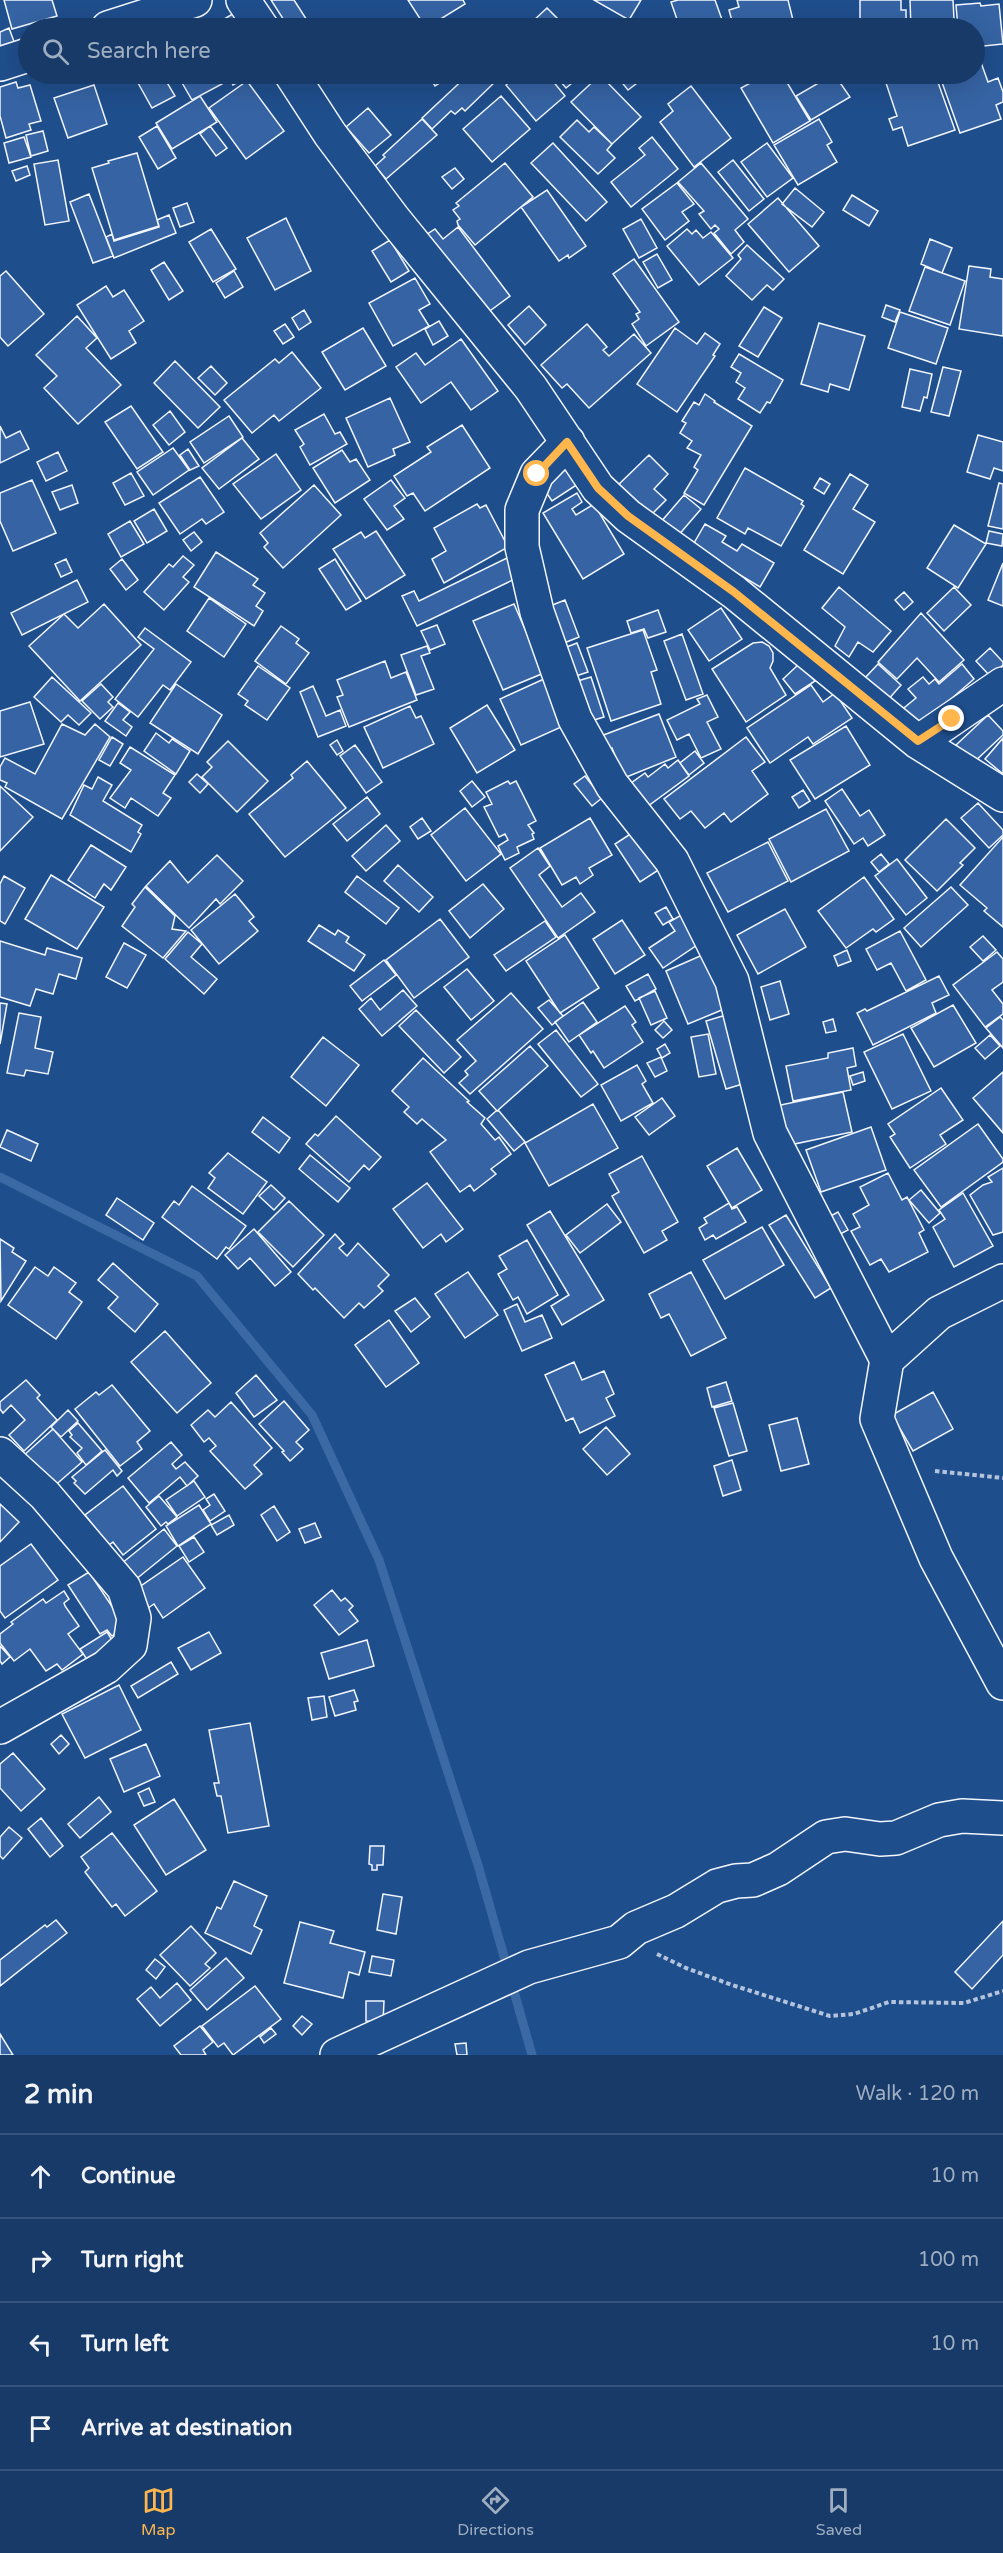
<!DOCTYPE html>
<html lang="en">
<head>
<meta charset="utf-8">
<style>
  body { margin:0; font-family:"Varela Round",sans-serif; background:#20416f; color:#f1f3f6 }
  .stop { position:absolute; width:18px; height:18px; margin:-14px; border:4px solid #ffb74d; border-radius:50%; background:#fff }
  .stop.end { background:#ffb74d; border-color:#fff; box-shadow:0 2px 6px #0008 }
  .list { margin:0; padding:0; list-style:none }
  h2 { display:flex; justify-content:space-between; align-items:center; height:78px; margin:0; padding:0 24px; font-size:26px }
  h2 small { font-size:20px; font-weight:400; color:#9eadc0 }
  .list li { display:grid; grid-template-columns:39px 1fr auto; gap:18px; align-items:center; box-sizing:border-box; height:84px; padding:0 24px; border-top:2px solid #36547d }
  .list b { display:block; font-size:22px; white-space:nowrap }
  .list em { font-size:20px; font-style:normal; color:#9eadc0 }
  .icon { flex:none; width:33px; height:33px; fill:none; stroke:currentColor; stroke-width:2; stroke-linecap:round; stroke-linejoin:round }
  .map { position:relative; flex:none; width:1003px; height:2055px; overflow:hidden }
  .search { position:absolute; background:#173a69; box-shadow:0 6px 24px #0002; left:18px; right:18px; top:18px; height:66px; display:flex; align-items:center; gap:15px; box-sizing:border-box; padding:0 21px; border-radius:33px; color:#9eadc0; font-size:22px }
  .sheet { height:414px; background:#173a69 }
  nav { display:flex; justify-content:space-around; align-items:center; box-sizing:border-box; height:84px; border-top:2px solid #36547d; background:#173a69; font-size:16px; color:#9eadc0 }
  nav a { display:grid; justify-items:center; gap:3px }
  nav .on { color:#ffb74d }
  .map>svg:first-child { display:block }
</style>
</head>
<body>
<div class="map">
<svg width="1003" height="2055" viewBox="0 0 1003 2055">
  <rect width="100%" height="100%" fill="#1f4e8c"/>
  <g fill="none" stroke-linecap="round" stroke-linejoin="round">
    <path stroke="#3b69a3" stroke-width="9" d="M0,1177l197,99 115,139 67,145 99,305 54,190"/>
  </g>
  <path fill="#3563a3" stroke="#f2f6ff" stroke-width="1.5" d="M4,0h48l5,16 -45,13z
    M271,0h23l18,28h-23z
    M408,0h55l2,4 -39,24z
    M594,0h47l-12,20z
    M678,0h37l10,28h-45l-9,-26z
    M737,0h51l7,28h-61l-5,-18 10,-3z
    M860,0h41v10h5v18h-46z
    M910,0h43l1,19 -19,1v8h-24z
    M980,3l1,3 18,-2 4,40 -29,3v-19h-16l-2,-23z
    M547,8l10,10 -12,10h-6l-6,-7z
    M241,9l12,19h-44z
    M9,28l7,19 -16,6v-21z
    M978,54l10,28 10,-4 5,14v10l-7,3 5,14 -41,14 -21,-59h35v-19z
    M133,74h29l13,22 -23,12z
    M177,74h39l6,10 -30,16z
    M227,74h25l-19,11z
    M318,74h21l-15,9z
    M427,74h24l1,1 -17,11z
    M469,74h22l6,6 -32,31 -3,-3 -7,6 -4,-3 -19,18 -10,-11z
    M519,74h28l18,22 -29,25 -30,-36z
    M554,74h29l-17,14z
    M615,74h28l2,3 -17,13z
    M767,74h15l28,47 -37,22 -32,-55z
    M834,74l16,23 -39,23 -15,-24z
    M913,74h22l20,56 -47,16 -6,-19 -9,3 -4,-11 8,-3 -11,-33z
    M600,75l41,42 -29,27 -41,-42z
    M247,81l37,50 -38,28 -37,-51z
    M16,82l2,6 12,-3 11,36 -12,3 2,6 -25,8 -6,-22v-29z
    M94,85l13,39 -39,14 -14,-40z
    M691,86l40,52 -37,29 -34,-45 13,-11 -5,-7z
    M200,96l17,26 -45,27 -16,-26z
    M501,96l29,33 -38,33 -29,-33z
    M368,108l23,27 -22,18 -23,-26z
    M422,119l15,16 -51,44 -11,-13 10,-9 -2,-2z
    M819,119l13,23 -5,3 10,17 -39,23 -24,-40z
    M577,120l12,12 5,-5 18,17 -5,6 8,8 -17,16 -38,-37z
    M157,126l19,32 -18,11 -19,-32z
    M210,126l17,22 -11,8 -16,-22z
    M43,131l5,20 -17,5 -5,-21z
    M24,137l7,20 -22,6 -5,-20z
    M652,137l26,32 -47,38 -20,-25 34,-27 -6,-7z
    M553,143l54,59 -21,19 -55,-58z
    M767,143l26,35 -26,19 -26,-35z
    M137,153l22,73 -45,14 -22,-72 17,-5 -1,-2z
    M58,160l11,61 -24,4 -11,-61z
    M733,160l31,39 -15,12 -31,-39z
    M505,163l28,34 -58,48 -17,-20 -1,-4 3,-2 -7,-9 6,-4 -3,-3z
    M701,163l47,56 -13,11 9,12 -13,12 -17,-21 5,-4 -4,-4 -4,4 -12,-15 5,-3 -26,-29z
    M27,166l3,9 -14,6 -4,-10z
    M455,168l9,11 -12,10 -10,-12z
    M677,183l17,21 -12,8 7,9 -24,19 -23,-31z
    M795,188l29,24 -12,15 -30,-23z
    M547,190l39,56 -17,12 -1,-3 -9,6 -38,-54z
    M89,194l24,62 -20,7 -23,-61z
    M852,195l26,16 -9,15 -26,-16z
    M778,198l41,48 -30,26 -41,-48z
    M187,203l7,19 -14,5 -7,-19z
    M169,215l7,18 -62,25 -8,-21 6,-3 2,7 45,-14 -2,-7z
    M286,218l25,53 -36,19 -28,-52z
    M641,219l16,29 -18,10 -16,-29z
    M458,227l52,69 -23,17 -61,-78 9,-6 8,10z
    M211,229l25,40 -23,13 -24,-40z
    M687,229l5,5 4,-4 7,8 8,-6 22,26 -34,27 -32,-39z
    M930,239l22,9 -10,25 -21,-9z
    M390,240l19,31 -18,11 -19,-31z
    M747,245l37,34 -11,11 -6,-5 -15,15 -26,-24 15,-17 -3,-4z
    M657,254l15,26 -14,8 -15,-26z
    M634,259l45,63 -33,24 -14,-22 7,-5 -3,-5 4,-2 -27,-38z
    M164,262l19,29 -14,9 -18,-30z
    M969,266l22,3 -1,8 13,2v57l-44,-7z
    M925,267l40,14 -15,44 -41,-14z
    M6,271l38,43 -36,32 -8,-9v-61z
    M234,271l9,16 -18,11 -9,-15z
    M415,278l15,26 -11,6 10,16 -36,20 -24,-43z
    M106,286l7,11 11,-7 20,31 -15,10 7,12 -25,16 -34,-54z
    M886,305l14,5 -5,12 -13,-5z
    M529,306l17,19 -21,20 -17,-20z
    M764,307l18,11 -24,39 -19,-11z
    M304,310l7,12 -12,8 -7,-12z
    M900,312l48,16 -12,36 -48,-16z
    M77,316l20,22 -11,10 35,37 -43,39 -34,-36 13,-12 -21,-21z
    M439,321l9,15 -15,9 -8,-16z
    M819,323l46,13 -16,54 -19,-6 -2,8 -27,-8z
    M285,324l9,13 -11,7 -9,-13z
    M587,324l20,23 -4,3 6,6 25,-22 17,19 -62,55 -22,-24 -5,4 -21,-23z
    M363,328l23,38 -41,24 -23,-38z
    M675,328l22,16 8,-11 15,11 -7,11 2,1 -38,56 -40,-28z
    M461,339l37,52 -27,19 -20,-28 -30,21 -25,-36 20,-14 9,12z
    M292,352l29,36 -42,33 -5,-6 -22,18 -28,-33 51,-41 4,4z
    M739,354l44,26 -13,23 -3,-1 -7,11 -22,-14 7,-11 -9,-6 5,-9 -10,-6z
    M175,361l45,46 -22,21 -44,-45z
    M211,366l16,17 -12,12 -17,-17z
    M943,367l18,4 -12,45 -18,-4z
    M910,369l22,5 -5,24 -3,-1 -4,14 -18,-4z
    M705,394l10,7 -1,1 38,24 -48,79 -20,-12 14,-23 -4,-3 7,-12 -14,-7 5,-7 -12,-8 6,-10 -4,-2 12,-19 5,3z
    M390,398l20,44 -17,7 2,6 -27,12 -22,-49z
    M131,406l32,46 -26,17 -32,-47z
    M170,411l15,21 -16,13 -16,-20z
    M324,414l11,20 5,-2 7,12 -37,21 -10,-18 4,-3 -9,-14z
    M229,416l14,21 -39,26 -14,-21z
    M462,425l28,43 -65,43 -12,-18 -6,3 -13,-20 37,-24 -4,-5z
    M0,426l6,12 14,-7 9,18 -29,14z
    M978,435l25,7v29l-9,-3 -4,11 -23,-7z
    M242,438l17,21 -40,30 -17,-21z
    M173,448l16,22 -36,25 -16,-23z
    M188,449l11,17 -9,4 -10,-15z
    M342,450l8,12 6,-3 14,21 -35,23 -22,-35z
    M58,452l9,19 -21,10 -9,-19z
    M276,454l25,36 -40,29 -28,-35z
    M649,455l19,19 -14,15 12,11 -15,15 -10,-11 -5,5 -21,-21z
    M568,468l10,16 -26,17 -10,-15z
    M745,468l58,33 -2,3 3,2 -23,40 -33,-18 -3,6 -28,-16z
    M131,473l13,23 -19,9 -12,-22z
    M850,474l18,11 -15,24 22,13 -32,52 -39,-24z
    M200,477l24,35 -18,12 -4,-5 -22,15 -21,-31z
    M820,478l10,6 -6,10 -10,-6z
    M32,480l24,53 -43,18 -13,-30v-28z
    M391,480l14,18 -11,8 10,13 -17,11 -23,-31z
    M999,483l4,1v45l-15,-3z
    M72,485l6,18 -18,7 -8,-18z
    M314,485l27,30 -58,53 -19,-21 4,-4 -8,-10z
    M577,493l5,9 -10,7 4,6 18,-11 30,50 -41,25 -40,-66z
    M684,495l17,14 -24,28 -17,-14z
    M477,504l3,4 6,-3 22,42 -64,36 -12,-24 14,-8 -12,-23z
    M154,509l13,22 -20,12 -13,-22z
    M130,521l14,23 -23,13 -13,-23z
    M705,524l21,12 -4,6 15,9 5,-7 32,19 -14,24 -28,-17 -2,4 -40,-24z
    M954,525l32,19 -28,44 -31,-20z
    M376,531l29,44 -39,24 -33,-50 28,-17 4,6z
    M989,531l14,3 -1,12 -16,-3z
    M194,532l8,10 -11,9 -8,-11z
    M216,552l42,27 -5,6 12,8 -9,13 7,5 -9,15 -60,-39z
    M183,556l11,9 -11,12 6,5 -25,28 -20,-18 25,-28 4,3z
    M509,557l10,20 -102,49 -15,-30 12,-5 5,10z
    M66,559l6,13 -11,5 -6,-13z
    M122,559l16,21 -12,10 -16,-21z
    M335,559l26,42 -15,9 -27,-41z
    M1003,563v43l-15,-6z
    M77,580l11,22 -66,33 -11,-22z
    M839,587l52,44 -18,21 -15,-10 -9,15 -14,-11 10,-19 -23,-19z
    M954,587l17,18 -27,26 -17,-18z
    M904,592l9,10 -9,8 -9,-10z
    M209,598l37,26 -22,33 -37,-26z
    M565,600l14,37 -20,8 -14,-37z
    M104,604l37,41 -61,56 -51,-55 35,-32 14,14z
    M514,604l30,69 -41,17 -30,-69z
    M721,608l21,31 -33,22 -21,-31z
    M658,610l8,22 -18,6 -4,-9 -13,4 -4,-12z
    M921,613l43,47 -25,22 -22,-24 -20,21 -19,-17z
    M437,625l8,19 -15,6 -9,-19z
    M281,626l18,13 -3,4 13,10 -23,31 -31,-23z
    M145,628l46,34 -21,28 -7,-5 -25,32 -23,-18 39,-50 -16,-12z
    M643,630l14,40 -6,2 10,32 -50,17 -24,-73z
    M682,634l21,60 -17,6 -22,-59z
    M762,642l7,4 4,7v8l-3,7 16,27 -40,27 -34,-53 41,-26z
    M577,643l11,29 -18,6 -11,-28z
    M427,646l3,7 -9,3 13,33 -18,6 -15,-40z
    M990,648l13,14v3l-13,11 -14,-15z
    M385,661l6,17 15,-6 11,28 -68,27 -12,-30 6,-2 -6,-15z
    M799,664l16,17 -20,13 -12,-15z
    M878,664l23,21 -14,16 -24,-21z
    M962,664l12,15 -54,47 -21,-14 17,-14 -8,-9 15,-12 6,7 6,-5 4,5z
    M258,666l32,22 -23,32 -22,-15 3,-4 -10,-7z
    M52,677l39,36 -12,12 -11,-10 -7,7 -27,-25z
    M591,677l13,40 -20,6 -13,-40z
    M546,678l22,46 -47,21 -21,-46z
    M101,684l12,13 -5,5 5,5 -13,12 -18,-18z
    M176,684l46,31 -24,39 -48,-31z
    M811,685l12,17 12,-9 17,25 -39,26 -5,-7 -38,26 -23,-35z
    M313,686l13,30 14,-6 6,16 -28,11 -18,-45z
    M707,695l11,22 -11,5 14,27 -20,9 -12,-24 -12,6 -10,-20 33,-16 -3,-5z
    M30,702l14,42 -44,13v-46z
    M118,703l12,9 -7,8 9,7 -6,9 -21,-15z
    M487,705l28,45 -38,23 -27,-45z
    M410,706l6,12 5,-2 13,28 -51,24 -19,-41z
    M659,714l17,43 -52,21 -12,-30 -13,5 -6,-14z
    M988,715l15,16v4l-30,28 -17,-18z
    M62,724l23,11 10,-11 15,13 -48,82 -57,-32 2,-4 -7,-3v-13l5,-9 30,16z
    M846,726l24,39 -55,34 -25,-39z
    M156,733l13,10 3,-4 18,12 -14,23 -32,-23z
    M112,737l11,7 -13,22 -11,-6z
    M746,737l19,25 -13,9 16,23 -37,28 -7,-9 -19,15 -14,-17 -11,8 -16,-20z
    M1003,738v36l-18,-15z
    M337,740l6,11 -6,4 -7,-10z
    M228,741l40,40 -31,31 -35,-35 10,-10 -5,-5z
    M355,745l27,37 -16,11 -26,-37z
    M130,747l45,28 -12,18 8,5 -13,18 -27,-18 -6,10 -15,-10 21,-28 -11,-7z
    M695,751l9,12 -15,12 -9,-12z
    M678,760l11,16 -45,33 -17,-23 18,-13 3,4 17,-13 3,4z
    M307,761l39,47 -61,49 -36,-43 44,-36 -2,-3z
    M197,774l11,10 -8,9 -11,-11z
    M585,776l17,22 -10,8 -18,-22z
    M98,777l14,8 -9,16 39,24 -4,7 3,2 -10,18 -61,-37 14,-30 8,4z
    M472,781l13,16 -13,10 -12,-16z
    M508,781l2,3 6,-3 20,40 -8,4 6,8 -2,1 2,5 -17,8 2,6 -14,7 -7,-14 10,-6 -3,-6 -6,3 -15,-30 8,-3 -6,-12z
    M0,786l33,31 -33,34z
    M842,789l18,27 9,-6 16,25 -17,11 -5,-8 -9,6 -29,-43z
    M803,790l7,11 -11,7 -7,-11z
    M367,797l13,17 -33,27 -14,-17z
    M978,803l25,27v5l-14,13 -28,-30z
    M465,808l36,46 -35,27 -35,-46z
    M826,809l23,42 -58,31 -22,-43z
    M422,818l9,13 -13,8 -8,-12z
    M590,818l22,37 -23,13 4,7 -13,9 -4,-7 -14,8 -22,-37z
    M946,819l29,29 -15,15 3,2 -26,26 -32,-31z
    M386,825l14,16 -34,30 -14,-15z
    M635,831l25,38 -20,13 -25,-38z
    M1003,837v90l-19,-16 3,-3 -27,-23z
    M768,842l20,39 -60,31 -21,-39z
    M91,845l35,22 -15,23 -7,-6 -9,14 -27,-18z
    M538,848l12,18 -11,9 23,32 19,-14 14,19 -37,26 -48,-70z
    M881,854l8,10 -10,8 -8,-10z
    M217,855l26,26 -23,23 -4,-5 -27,29 -43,-42 24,-25 18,22z
    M897,859l30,39 -21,17 -31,-39z
    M398,865l35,32 -14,15 -35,-31z
    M51,875l53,32 -27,42 -52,-30z
    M4,876l21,12 -20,36 -5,-3v-37z
    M357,876l42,32 -13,16 -41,-32z
    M864,877l30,42 -18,13 -3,-3 -27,19 -28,-37z
    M483,884l21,25 -34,29 -21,-27z
    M145,887l30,29 -3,13 14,2 -23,27 -41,-32 13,-19 -3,-3z
    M951,887l17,18 -47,42 -17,-19z
    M235,894l19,23 -5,4 9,10 -39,33 -28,-34z
    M666,907l7,12 -10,6 -8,-12z
    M785,909l21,38 -48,27 -21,-39z
    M685,913l18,28 -40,27 -14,-20 26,-17 -6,-9z
    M440,919l29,38 -55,41 -28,-38z
    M622,920l23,35 -30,19 -22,-35z
    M545,921l11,16 -50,34 -12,-16z
    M319,925l16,10 3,-5 11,7 -3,5 19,13 -11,16 -46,-30z
    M900,931l26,49 -20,11 -15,-28 -14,7 -11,-21z
    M188,932l14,12 -11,13 26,22 -13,15 -39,-35z
    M565,935l34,53 -39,25 -34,-52z
    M983,936l13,14 -13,11 -13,-14z
    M0,941l45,14 2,-7 35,10 -6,21 -17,-5 -6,20 -17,-5 -6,17 -30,-9z
    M124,943l22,12 -19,33 -21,-11z
    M847,950l4,11 -13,5 -4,-10z
    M997,952l6,7v23l-11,8 11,14v10l-18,13 -32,-42z
    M707,953l22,54 -41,17 -22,-53z
    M384,960l12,15 -34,26 -12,-15z
    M467,969l27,32 -23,19 -27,-33z
    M648,974l8,15 -21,12 -9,-15z
    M939,976l10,19 -17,8 4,10 -63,32 -16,-32 8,-4 2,2z
    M780,981l9,33 -19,6 -9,-33z
    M403,990l14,16 -35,30 -23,-27 12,-11 9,12z
    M655,991l12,27 -16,7 -12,-27z
    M511,993l32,36 -73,65 -11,-11 9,-8 -3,-4 11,-10 -19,-21z
    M549,1000l14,16 -11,9 -14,-17z
    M583,1002l14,20 -28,20 -14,-20z
    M0,1003l7,1 -7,40z
    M953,1005l23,38 -42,24 -23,-39z
    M625,1006l11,16 -4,3 11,17 -39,26 -11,-17 -2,2 -12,-18z
    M416,1010l45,47 -17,16 -45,-47z
    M19,1013l22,4 -6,31 18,4 -5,22 -22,-4 -2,6 -17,-3z
    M726,1015l20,68 -20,6 -20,-68z
    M1000,1017l3,3v28l-17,-20z
    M833,1019l3,12 -10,2 -3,-11z
    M664,1021l8,9 -9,8 -8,-8z
    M556,1030l42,54 -17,13 -43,-53z
    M708,1034l8,40 -17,3 -8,-40z
    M903,1034l28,57 -39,18 -28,-57z
    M990,1035l10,11 -15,13 -10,-11z
    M323,1037l36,28 -33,41 -35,-29z
    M665,1044l5,9 -8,5 -5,-9z
    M530,1046l18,20 -51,45 -18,-20z
    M853,1048l3,18 -9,2 4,22 -58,11 -7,-35 42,-8v-5z
    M661,1057l6,14 -12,6 -8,-14z
    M423,1058l46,43 -2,1 18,16 -4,6 14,16 4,-3 12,17 -20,15 5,5 -22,17 -4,-6 -10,7 -30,-40 16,-12 -24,-21 -5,5 -13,-12 5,-5 -17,-16z
    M637,1065l9,16 -4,3 11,19 -32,18 -20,-36z
    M863,1072l2,9 -12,4 -3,-9z
    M1003,1072v61l-30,-35z
    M941,1088l22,32 -23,15 6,9 -36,24 -20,-31 5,-3 -7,-10z
    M843,1092l9,40 -72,15 -9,-40z
    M662,1098l13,18 -26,19 -14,-18z
    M593,1104l25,44 -69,38 -24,-43z
    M496,1111h3l26,31 -11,9 -27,-32z
    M336,1116l45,41 -12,13 -5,-5 -15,17 -43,-38 9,-10 3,2z
    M263,1117l27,21 -11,15 -27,-21z
    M978,1124l25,35v3l-62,45 -27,-37z
    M871,1127l15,43 -65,22 -15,-42z
    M7,1130l31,14 -7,17 -31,-14z
    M737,1148l25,42 -30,18 -25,-42z
    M228,1153l39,29 -24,32 -35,-26 7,-10 -6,-5z
    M310,1155l40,33 -12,14 -39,-33z
    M642,1156l36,66 -16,9 5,9 -23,13 -32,-57 7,-4 -10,-18z
    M1003,1168v64l-10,3 -23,-40 13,-10 9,-3 -4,-5z
    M888,1173l14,27 5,-3 17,33 -5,3 9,19 -39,20 -8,-13 -11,6 -19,-34 9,-4 -7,-13 16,-9 -9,-18z
    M427,1183l36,46 -17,13 -5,-8 -18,14 -30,-39z
    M271,1185l14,13 -11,12 -15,-14z
    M192,1186l54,40 -17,23 -3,-2 -9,12 -55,-42 12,-16 5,4z
    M921,1190l19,23 -11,10 -20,-23z
    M963,1193l30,53 -39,21 -21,-40 12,-8 -6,-9z
    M117,1198l37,25 -11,17 -37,-25z
    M289,1201l35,34 -31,32 -35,-35z
    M729,1203l3,6 5,-2 9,15 -30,17 -3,-4 -8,5 -6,-12 8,-5 -3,-5z
    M607,1204l14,18 -41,31 -14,-18z
    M550,1211l54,89 -42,25 -11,-19 18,-11 -42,-70z
    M838,1212l10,18 -17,9 -10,-18z
    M786,1215l45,73 -16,10 -46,-73z
    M762,1227l22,38 -59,34 -22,-39z
    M254,1229l37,43 -16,14 -25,-28 -12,11 -13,-14z
    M335,1234l9,10 -5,4 8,8 11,-13 31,32 -11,11 5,5 -19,17 -5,-5 -15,15 -29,-30 -2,2 -15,-16z
    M0,1239l14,9 -2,4 14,9 -25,40z
    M527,1240l31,55 -31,19 -9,-17 -5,3 -15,-26 9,-5 -8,-13z
    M113,1263l45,41 -23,28 -27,-24 10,-11 -20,-17z
    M35,1267l13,9 6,-9 22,16 -7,9 13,10 -26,37 -48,-34z
    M468,1272l30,43 -33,23 -30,-44z
    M691,1272l35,66 -35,18 -22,-42 -8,4 -12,-24z
    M415,1298l15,19 -19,15 -16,-21z
    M517,1304l8,18 17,-7 10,23 -30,13 -18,-41z
    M389,1320l30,43 -33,24 -31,-42z
    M165,1331l46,52 -34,30 -46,-51z
    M574,1362l8,18 22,-9 10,23 -8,4 9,18 -35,17 -7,-15 -7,3 -21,-46z
    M256,1375l21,25 -23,17 -18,-24z
    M26,1380l14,15 -3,3 20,22 -33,31 -15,-16 16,-15 -14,-15 -8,8 -3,-4v-7z
    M726,1382l6,19 -20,6 -5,-19z
    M112,1385l38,46 -13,11 5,7 -22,17 -45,-57 21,-17 3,3z
    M933,1392l20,37 -40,22 -21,-36z
    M284,1401l25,29 -13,12 7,7 -13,12 -8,-9 2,-1 -25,-27z
    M231,1402l41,46 -18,17 8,9 -17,15 -35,-38 6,-5 -7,-8 -5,4 -13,-17 17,-15 7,7z
    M733,1403l14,48 -18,5 -15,-48z
    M68,1410l10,11 -17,16 -10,-10z
    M797,1418l12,46 -28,7 -12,-46z
    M78,1423l24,28 -16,14 -9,-12 5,-5 -12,-11 2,-2 -3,-4z
    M606,1427l24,27 -23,21 -24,-26z
    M53,1429l29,33 -30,26 -29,-32z
    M171,1442l11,13 -10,9 4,5 9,-7 13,14 -11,10 -7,-9 -31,26 -21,-25z
    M105,1450l17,21 -5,5 -4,-6 -28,24 -11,-11 2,-2 -4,-4z
    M732,1460l9,30 -18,6 -9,-30z
    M194,1481l11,16 -28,19 -11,-16z
    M123,1486l33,43 -33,26 -10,-13 -4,3 -24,-30z
    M214,1494l11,17 -15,10 -7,-11 7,-5 -4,-6z
    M159,1496l18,21 -9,7 -2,-2 -5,4 -15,-19z
    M0,1504l19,18 -19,20z
    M199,1505l12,19 -33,22 -12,-20z
    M274,1506l16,26 -13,9 -16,-26z
    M229,1515l5,10 -17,10 -6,-10z
    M315,1523l6,14 -16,6 -6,-14z
    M164,1529l13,17 -47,38 -14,-16z
    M194,1537l10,15 -15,10 -10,-16z
    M31,1544l27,36 -53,38 -5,-7v-45z
    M183,1557l22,31 -42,30 -9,-14 -6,4 -13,-18z
    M89,1572l36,54 -13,10 -5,-6 -7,4 -32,-49z
    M332,1590l9,11 4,-3 8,8 -4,4 9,11 -19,14 -25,-30z
    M64,1591l5,8 -5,4 1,3 14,20 -11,8 15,20 -21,16 -5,-6 -11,7 -16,-22 -16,12 -14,-18v-9l13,-10 -2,-2 32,-23 3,4z
    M107,1632l12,19 -27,16 -12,-18z
    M209,1632l12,21 -30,17 -13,-22z
    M367,1640l7,26 -45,13 -8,-26z
    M0,1646l10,11 -8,7 -2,-3z
    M171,1662l7,12 -40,24 -7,-12z
    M119,1685l22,45 -56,28 -23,-44z
    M354,1690l4,11 -4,1 2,8 -21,6 -6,-19z
    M324,1696l3,21 -15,3 -4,-22z
    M250,1723l19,103 -41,7 -7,-37h-4l-3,-13h5l-10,-53z
    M61,1735l8,9 -10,10 -8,-10z
    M146,1744l14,32 -36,16 -14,-33z
    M13,1753l32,36 -24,22 -21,-23v-24z
    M149,1788l6,14 -11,4 -6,-13z
    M99,1797l12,15 -31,26 -12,-14z
    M174,1799l32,51 -40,25 -32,-50z
    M41,1818l22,28 -13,11 -22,-28z
    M9,1827l13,11 -19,21 -3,-3v-19z
    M112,1833l45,58 -32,25 -9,-12 -4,3 -27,-35 4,-4 -8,-11z
    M370,1846h14l-1,19h-6v5h-5v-5l-3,-1z
    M234,1881l33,15 -13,30 8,4 -11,24 -46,-21 12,-26 4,2z
    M383,1894l19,3 -6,37 -19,-4z
    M56,1920l11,13 -67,53v-26l45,-35 2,2z
    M1003,1921v34l-31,34 -17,-17z
    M300,1922l34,9 -4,12 35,9 -6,23 -10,-3 -6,26 -59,-15z
    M191,1926l25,27 -11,11 5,4 -20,18 -30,-31z
    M372,1956l22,4 -3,16 -22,-4z
    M226,1958l18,20 -37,32 -17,-20z
    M155,1959l10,8 -9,12 -10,-9z
    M177,1983l14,17 -31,26 -23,-27 14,-12 9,11z
    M255,1986l26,33 -48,36 -9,-12 -6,4 -16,-21z
    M366,2001h18l-1,21 -17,-1z
    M302,2016l10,8 -10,11 -9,-9z
    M200,2026l13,16 -10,8 3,5h-25l-7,-9z
    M271,2028l5,6 -12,9 -4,-6z
    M0,2034l13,21h-13z
    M466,2043l1,12h-10l-2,-11z"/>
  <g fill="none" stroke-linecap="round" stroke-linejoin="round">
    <defs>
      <path id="minor" d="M243,0l19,28
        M108,28l87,-28
        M0,64l28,-9
        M291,74l39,60 63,84 138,170 67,100 30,28 106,76 184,150 85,53
        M568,442l-31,32 -15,36v37l15,65 38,107 37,66 60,76 60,120 38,152 117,227 -10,59 59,139 67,125
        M918,742l85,-58
        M887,1360l52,-47 64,-32
        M0,1454l45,41 79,93 10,30 -4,27 -24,22 -106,60
        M337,2055l192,-88 90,-25 17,-14 40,-17 41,-25 19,-5 17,-1 25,-11 48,-32 19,-3 35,5 16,-1 43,-18 23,-4 41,2"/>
    </defs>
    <use href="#minor" stroke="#f2f6ff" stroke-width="36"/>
    <path stroke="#b3c4dc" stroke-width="4" stroke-dasharray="4.5 3" stroke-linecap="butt" d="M935,1471l68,7
      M657,1954l29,14 46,17 98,31 24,-2 35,-12 75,1 39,-12"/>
    <use href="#minor" stroke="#1f4e8c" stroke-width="33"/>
  </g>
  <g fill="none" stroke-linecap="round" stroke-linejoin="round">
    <path stroke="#ffb74d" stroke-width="8" d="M537,474l30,-32 31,46 30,28 106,76 184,149 34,-22"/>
  </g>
</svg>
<div class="stop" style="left:537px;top:474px"></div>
<div class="stop end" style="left:952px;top:719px"></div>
<div class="search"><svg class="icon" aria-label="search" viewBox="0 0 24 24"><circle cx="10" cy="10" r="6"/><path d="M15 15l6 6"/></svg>Search here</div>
</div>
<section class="sheet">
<h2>2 min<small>Walk · 120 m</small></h2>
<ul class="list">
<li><svg class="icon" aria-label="ahead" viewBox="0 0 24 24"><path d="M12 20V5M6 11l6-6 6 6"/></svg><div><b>Continue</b></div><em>10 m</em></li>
<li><svg class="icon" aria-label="right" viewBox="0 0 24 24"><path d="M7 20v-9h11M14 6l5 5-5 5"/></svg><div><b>Turn right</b></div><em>100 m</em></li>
<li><svg class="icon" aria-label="left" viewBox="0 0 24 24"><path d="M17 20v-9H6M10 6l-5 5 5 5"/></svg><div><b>Turn left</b></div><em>10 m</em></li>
<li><svg class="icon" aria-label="arrive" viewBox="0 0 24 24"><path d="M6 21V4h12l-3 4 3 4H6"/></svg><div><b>Arrive at destination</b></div></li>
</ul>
</section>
<nav>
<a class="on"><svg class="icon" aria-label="map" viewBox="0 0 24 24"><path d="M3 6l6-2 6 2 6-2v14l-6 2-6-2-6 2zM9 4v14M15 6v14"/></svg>Map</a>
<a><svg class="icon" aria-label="directions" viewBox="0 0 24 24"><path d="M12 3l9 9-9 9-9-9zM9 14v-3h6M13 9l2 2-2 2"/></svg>Directions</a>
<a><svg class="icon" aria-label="saved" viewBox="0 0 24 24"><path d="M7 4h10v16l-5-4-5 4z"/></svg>Saved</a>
</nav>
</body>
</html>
